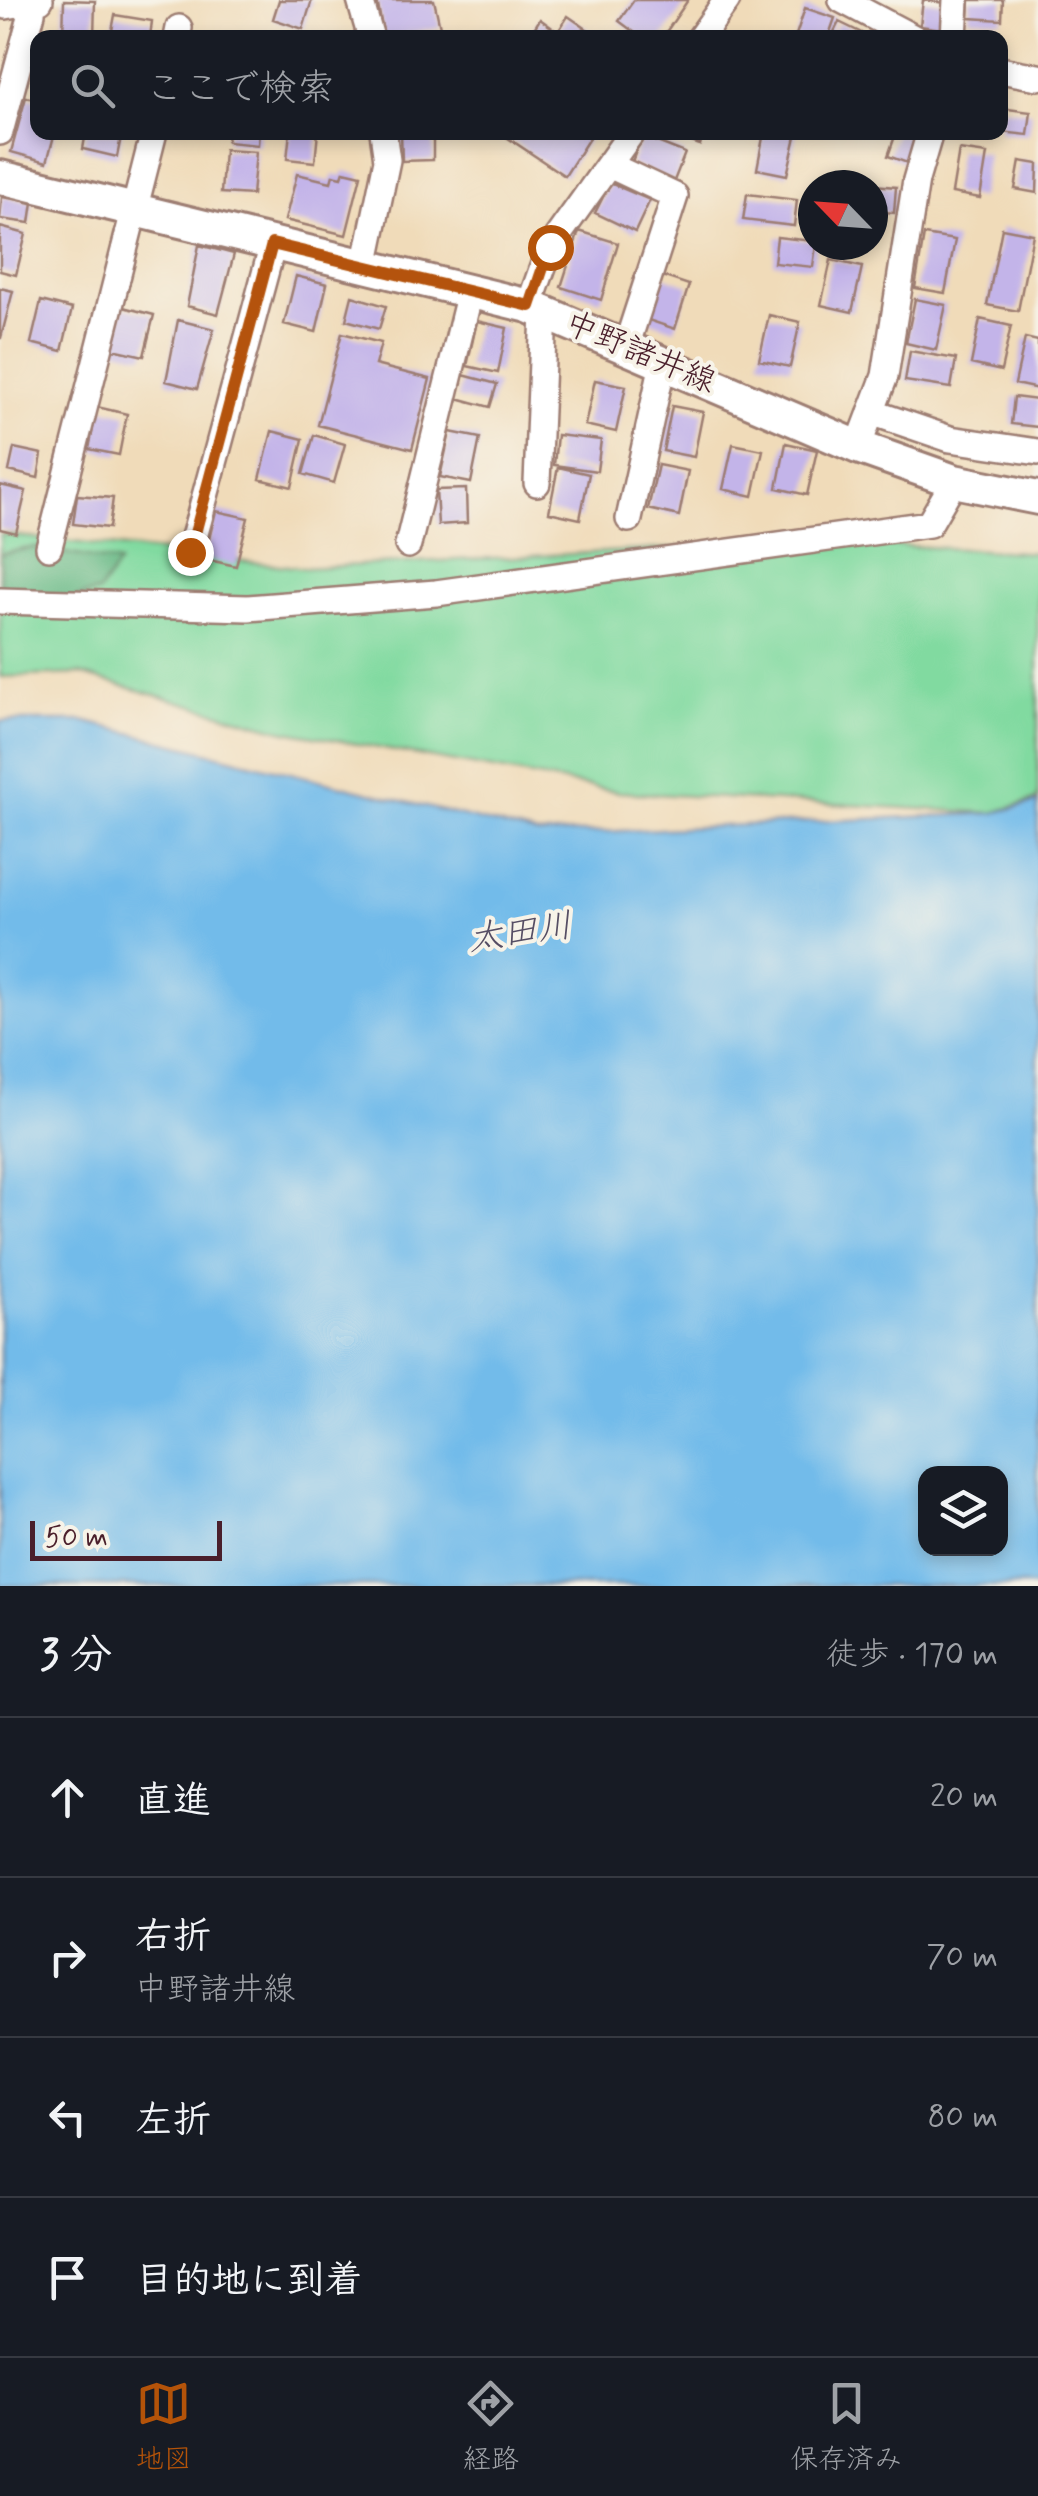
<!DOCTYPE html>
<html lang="ja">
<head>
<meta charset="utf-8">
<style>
  body { margin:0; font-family:Mynerve,"Klee One",sans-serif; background:#20242c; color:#f1f3f6 }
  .controls { position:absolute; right:30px; bottom:30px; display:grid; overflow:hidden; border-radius:20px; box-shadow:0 5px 15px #0003 }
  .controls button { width:90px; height:90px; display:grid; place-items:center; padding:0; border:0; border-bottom:2px solid #363941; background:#171b24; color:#f1f3f6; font:50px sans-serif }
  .compass { position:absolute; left:798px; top:170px; width:90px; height:90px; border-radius:50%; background:#171b24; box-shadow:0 5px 15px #0003; rotate:295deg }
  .scale { position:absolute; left:30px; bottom:25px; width:192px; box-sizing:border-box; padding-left:10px; border:5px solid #4a1f2b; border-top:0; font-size:28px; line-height:35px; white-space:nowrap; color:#4a1f2b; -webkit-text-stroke:8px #f7f3e8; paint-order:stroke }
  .stop { position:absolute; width:30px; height:30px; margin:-22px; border:8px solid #b45309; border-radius:50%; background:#fff }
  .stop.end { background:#b45309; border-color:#fff; box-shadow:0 2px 10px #0008 }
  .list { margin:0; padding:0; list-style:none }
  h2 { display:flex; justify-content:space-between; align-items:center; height:130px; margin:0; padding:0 40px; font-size:42px }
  h2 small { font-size:32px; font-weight:400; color:#9ea1a6 }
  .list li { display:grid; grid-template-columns:65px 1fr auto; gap:30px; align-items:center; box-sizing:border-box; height:160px; padding:0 40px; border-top:2px solid #363941 }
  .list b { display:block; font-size:38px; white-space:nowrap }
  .list p { margin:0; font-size:32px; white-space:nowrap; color:#9ea1a6 }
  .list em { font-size:32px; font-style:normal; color:#9ea1a6 }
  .icon { flex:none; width:55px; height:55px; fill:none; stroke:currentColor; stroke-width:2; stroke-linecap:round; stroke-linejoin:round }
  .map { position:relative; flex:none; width:1038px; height:1586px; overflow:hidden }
  .search { position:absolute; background:#171b24; box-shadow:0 5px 15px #0003; left:30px; right:30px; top:30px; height:110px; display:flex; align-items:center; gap:25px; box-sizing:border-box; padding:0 35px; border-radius:20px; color:#9ea1a6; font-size:38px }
  .sheet { height:770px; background:#171b24 }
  nav { display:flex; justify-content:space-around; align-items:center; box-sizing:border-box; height:140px; border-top:2px solid #363941; background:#171b24; font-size:28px; color:#9ea1a6 }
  nav a { display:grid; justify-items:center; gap:5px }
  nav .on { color:#b45309 }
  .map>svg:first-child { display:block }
</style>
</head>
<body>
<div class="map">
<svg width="1038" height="1586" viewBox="0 0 1038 1586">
  <rect width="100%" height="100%" fill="#f7f3e8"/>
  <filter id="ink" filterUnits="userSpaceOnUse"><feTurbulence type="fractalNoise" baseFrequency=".01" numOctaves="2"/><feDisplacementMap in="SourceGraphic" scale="20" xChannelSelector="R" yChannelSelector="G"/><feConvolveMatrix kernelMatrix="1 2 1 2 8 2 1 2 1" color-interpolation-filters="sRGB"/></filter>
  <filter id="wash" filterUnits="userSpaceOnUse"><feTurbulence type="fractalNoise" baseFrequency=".0048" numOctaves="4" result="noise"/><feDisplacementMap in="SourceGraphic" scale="40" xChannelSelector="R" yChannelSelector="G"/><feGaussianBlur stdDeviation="2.25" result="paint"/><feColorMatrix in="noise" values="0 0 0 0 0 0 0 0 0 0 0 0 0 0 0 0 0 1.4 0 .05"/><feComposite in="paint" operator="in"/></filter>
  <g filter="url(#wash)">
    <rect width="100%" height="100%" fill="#f0dbb9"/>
    <path fill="#81daa0" stroke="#667c66" stroke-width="2.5" d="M0,534l305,34 509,-27 224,12v246l-45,14 -374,-21 -338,-62 -201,-56 -80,3z"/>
    <path fill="#68ba86" stroke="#596c58" stroke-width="2.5" d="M35,547l84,16 -20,29 -44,11 -55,-18v-31z"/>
    <path fill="#72bbea" stroke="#5e6d8a" stroke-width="2.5" fill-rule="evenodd" d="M0,721h83l455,114 455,-22 45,-11v784h-1038zM926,1474h74v74h-74z"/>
    <g id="blocks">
      <path fill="#c3b4e9" d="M64,0l31,1 -1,37h-31z
        M279,0h33l-9,29 -30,-10z
        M377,0h57l6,27 -56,11z
        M634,0h54l-26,38h-20l-23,-17z
        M923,0l22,3 -3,26 -22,-3z
        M970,0h33l-1,20 -33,-2z
        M805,8l30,10 -7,20h-33z
        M115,15l37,6 -2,17 -39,-2z
        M568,16l32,22h-72l12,-19 18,13z
        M839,22l33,16h-41z
        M26,97l12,3v32h17l-8,30 -36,-10z
        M1000,108l31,4 -3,23 -28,-3z
        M86,132h36l-5,25 -34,-8z
        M228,132h31l-1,13 -31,-3z
        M290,132h28l-3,30 -28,-3z
        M401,132h32v28l-31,1z
        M499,132h94l-28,44z
        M665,132h39l-4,13z
        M764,132h33l-10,43 -30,-6z
        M896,133l22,7 -8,24 -22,-8z
        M642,136l43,17 -11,28 -43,-17z
        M224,150l32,2 -4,43 -31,-2z
        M959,150l28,4 -7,44 -28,-5z
        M1020,161l18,3 -1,29 -22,-4z
        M344,171l17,4 -15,60 -61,-15 12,-46 34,8 2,-7 9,2z
        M610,183l40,17 -15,32 -40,-19z
        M873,185l23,2 -2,26 -21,-2z
        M747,194l50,6 -3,26 -51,-6z
        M2,197l31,5 -3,21 -30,-4z
        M0,227l26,7 -10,41 -16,-4z
        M1002,228l31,6 -15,77 -31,-6z
        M579,231l39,12 -17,57 -40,-13z
        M924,235l31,5 -10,53 -30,-5z
        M777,237l36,4v4h3l-3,22 -39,-4z
        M199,245l35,9 -16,60 -31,-8z
        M831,260l31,7 -10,45 -31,-7z
        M659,275l30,10 -14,44 -30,-10z
        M296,276l31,8 -11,48 -32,-8z
        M0,288l13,3 -12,47h-1z
        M352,296l34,10 -7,23 -33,-9z
        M915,299l31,6 -10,45 -30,-7z
        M41,301l31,8 -10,42 -31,-8z
        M123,307l31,8 -10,41 -31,-7z
        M769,315l31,7 -10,45 -31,-7z
        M980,319l31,7 -10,45 -30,-7z
        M178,320l36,9 -17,60 -31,-8z
        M477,321l30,7 -9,45 -31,-7z
        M342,333l39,10 -6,22 55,14 -18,70 -94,-24z
        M1025,338l13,3v48l-23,-5z
        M910,351l46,8 -5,29 -46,-7z
        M463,375l34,9 -7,23 -33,-9z
        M595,380l31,6 -10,46 -31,-7z
        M1014,397l24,3v27l-27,-3z
        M672,406l31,6 -9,45 -31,-6z
        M97,407l30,7 -8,41 -30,-6z
        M272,431l31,8 -11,48 -32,-8z
        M450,432l30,6 -9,45 -31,-6z
        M314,435l31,9 -11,39 -31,-9z
        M557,435l44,5 -4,31 -43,-6z
        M786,443l31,7 -10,45 -30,-7z
        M733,444l30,6 -10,46 -30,-7z
        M14,448l28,6 -4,24 -29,-7z
        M658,465l30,6 -9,45 -31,-7z
        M558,467l31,7 -9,45 -31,-7z
        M0,485l26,6 -10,42 -16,-4z
        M466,489l1,34 -29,2 -2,-35z
        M77,495l36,3 -4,30 -36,-4z
        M216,511l32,7 -12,48 -32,-7z"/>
    </g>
  </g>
  <g filter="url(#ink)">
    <use href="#blocks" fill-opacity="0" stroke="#9d7d72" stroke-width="2.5"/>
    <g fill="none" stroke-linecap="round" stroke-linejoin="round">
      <defs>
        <path id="minor" d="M360,0l11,38
          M842,0l72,38
          M0,4l6,2 34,-6
          M177,38l2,-10
          M700,38l27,-38
          M954,38l2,-38
          M1000,70l38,7
          M0,132l32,-119 1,-13
          M609,165l66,31 -49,151
          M365,266l22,-106 -4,-28
          M529,306l21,-59 82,-115
          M871,412l79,27 88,13
          M858,447l27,-71 31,-196 14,-48
          M537,483l7,-171
          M629,519l34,-156
          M408,545l62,-253
          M49,547l105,-415
          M190,552l83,-308
          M0,601l248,7 188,-15 493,-69 25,-43"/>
        <path id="major" d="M0,177l529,129 329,141 96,34 84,17"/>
      </defs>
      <use href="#minor" stroke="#9d7d72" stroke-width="30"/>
      <use href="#major" stroke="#9d7d72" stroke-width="38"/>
      <use href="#minor" stroke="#fff" stroke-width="25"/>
      <use href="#major" stroke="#fff" stroke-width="32"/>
    </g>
  </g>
  <g fill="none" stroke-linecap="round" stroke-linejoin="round" filter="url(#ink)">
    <path stroke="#b45309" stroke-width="12" d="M190,552l82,-308 258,62 20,-59"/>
  </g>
  <g text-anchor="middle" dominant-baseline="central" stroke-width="8" stroke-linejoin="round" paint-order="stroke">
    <g font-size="32" fill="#4a1f2b" stroke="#f7f3e8">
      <text transform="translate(640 353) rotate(23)">中野諸井線</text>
    </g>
    <g font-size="35" font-style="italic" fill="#564e64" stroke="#f7f3e8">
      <text transform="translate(520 933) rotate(-8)">太田川</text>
    </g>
  </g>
</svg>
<div class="controls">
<button><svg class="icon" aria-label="layers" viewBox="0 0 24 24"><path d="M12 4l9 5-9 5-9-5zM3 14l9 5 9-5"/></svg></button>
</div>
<svg class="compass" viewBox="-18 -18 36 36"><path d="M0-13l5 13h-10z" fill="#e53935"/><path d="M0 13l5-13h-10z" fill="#9ea1a6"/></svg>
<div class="scale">50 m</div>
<div class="stop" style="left:550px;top:247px"></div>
<div class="stop end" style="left:190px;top:552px"></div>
<div class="search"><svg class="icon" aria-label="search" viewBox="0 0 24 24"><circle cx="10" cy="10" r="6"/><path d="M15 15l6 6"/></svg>ここで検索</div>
</div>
<section class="sheet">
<h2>3 分<small>徒歩 · 170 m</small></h2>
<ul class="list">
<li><svg class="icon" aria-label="ahead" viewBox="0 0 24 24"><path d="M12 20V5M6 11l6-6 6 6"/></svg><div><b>直進</b></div><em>20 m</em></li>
<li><svg class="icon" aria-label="right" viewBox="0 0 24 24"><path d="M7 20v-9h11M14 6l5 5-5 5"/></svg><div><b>右折</b><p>中野諸井線</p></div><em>70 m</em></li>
<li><svg class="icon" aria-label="left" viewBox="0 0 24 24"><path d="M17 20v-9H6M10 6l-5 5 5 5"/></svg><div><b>左折</b></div><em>80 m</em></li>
<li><svg class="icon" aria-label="arrive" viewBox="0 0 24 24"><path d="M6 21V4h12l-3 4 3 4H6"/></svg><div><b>目的地に到着</b></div></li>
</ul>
</section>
<nav>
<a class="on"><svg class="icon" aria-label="map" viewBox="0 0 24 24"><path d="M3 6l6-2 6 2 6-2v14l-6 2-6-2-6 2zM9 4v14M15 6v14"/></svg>地図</a>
<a><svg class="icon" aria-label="directions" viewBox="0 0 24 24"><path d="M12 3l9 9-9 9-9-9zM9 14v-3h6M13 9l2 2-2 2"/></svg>経路</a>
<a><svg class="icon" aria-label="saved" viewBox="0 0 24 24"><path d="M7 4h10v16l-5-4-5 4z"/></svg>保存済み</a>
</nav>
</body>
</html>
